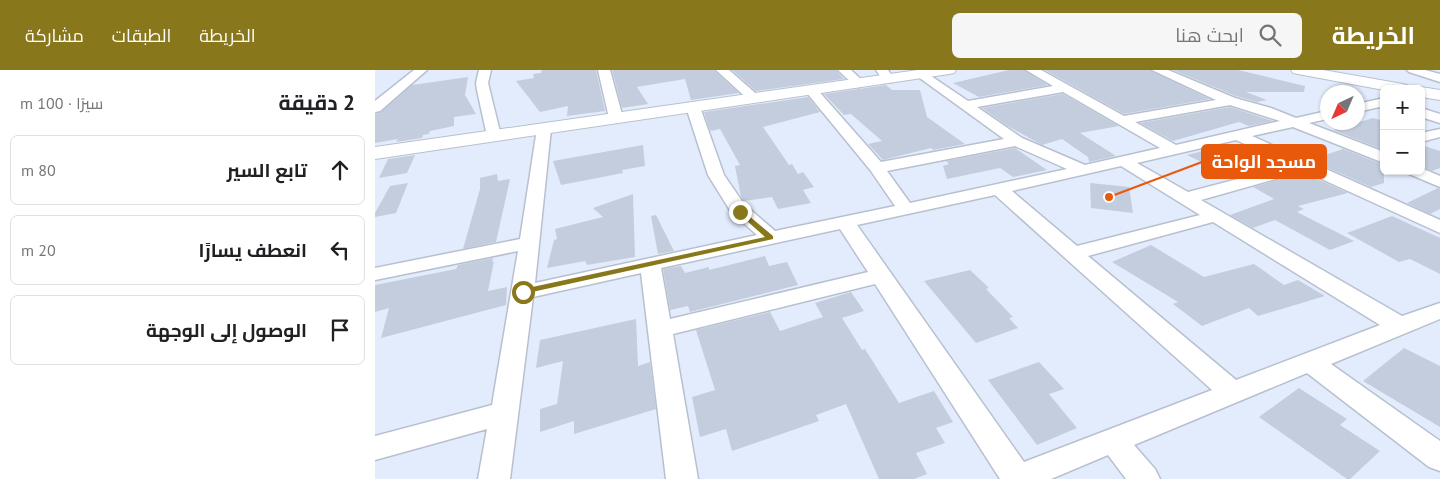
<!DOCTYPE html>
<html lang="ar">
<head>
<meta charset="utf-8">
<style>
  body { margin:0; font-family:"PT Sans",Cairo,sans-serif; background:#f6f6f6; color:#202124; direction:rtl }
  .controls { position:absolute; right:15px; top:15px; display:grid; overflow:hidden; border-radius:8px; box-shadow:0 1px 4px #0004 }
  .controls button { width:45px; height:45px; display:grid; place-items:center; padding:0; border:0; border-bottom:1px solid #e0e0e0; background:#fff; color:#202124; font:25px sans-serif }
  .compass { position:absolute; left:945px; top:15px; width:45px; height:45px; border-radius:50%; background:#fff; box-shadow:0 1px 4px #0004; rotate:224deg }
  .stop { position:absolute; width:15px; height:15px; margin:-11px; border:4px solid #89771b; border-radius:50%; background:#fff }
  .stop.end { background:#89771b; border-color:#fff; box-shadow:0 1px 5px #0008 }
  .list { margin:0; padding:0; list-style:none }
  h2 { display:flex; justify-content:space-between; align-items:center; height:65px; margin:0; padding:0 20px; font-size:21px }
  h2 small { font-size:16px; font-weight:400; color:#757577 }
  .list li { display:grid; grid-template-columns:32px 1fr auto; gap:15px; align-items:center; box-sizing:border-box; height:70px; margin:0 10px 10px; padding:0 10px; border:1px solid #e0e0e0; border-radius:8px }
  .list b { display:block; font-size:19px; white-space:nowrap }
  .list em { font-size:16px; font-style:normal; color:#757577 }
  .icon { flex:none; width:28px; height:28px; fill:none; stroke:currentColor; stroke-width:2; stroke-linecap:round; stroke-linejoin:round }
  .map { position:relative; flex:none; width:1065px; height:409px; overflow:hidden; direction:ltr }
  header { display:flex; align-items:center; gap:30px; box-sizing:border-box; height:70px; padding:0 25px; background:#89771b; color:#fff }
  header strong { font-size:24px }
  nav { display:flex; gap:28px; margin-inline-start:auto; font-size:18px }
  .search { width:350px; height:45px; background:#f6f6f6; display:flex; align-items:center; gap:12px; box-sizing:border-box; padding:0 18px; border-radius:8px; color:#757577; font-size:19px }
  main { display:flex }
  aside { flex:1; background:#fff }
  .map>svg:first-child { display:block }
</style>
</head>
<body>
<header>
<strong>الخريطة</strong>
<div class="search"><svg class="icon" aria-label="search" viewBox="0 0 24 24"><circle cx="10" cy="10" r="6"/><path d="M15 15l6 6"/></svg>ابحث هنا</div>
<nav><a>الخريطة</a><a>الطبقات</a><a>مشاركة</a></nav>
</header>
<main>
<div class="map">
<svg width="1065" height="409" viewBox="0 0 1065 409">
  <rect width="100%" height="100%" fill="#e3ecfc"/>
  <path fill="#c4cddd" d="M167,0h54l9,41 -38,5 1,-10 -28,6 -24,-31 18,-3 -1,-4 8,-1z
    M237,0h102l25,23 -48,7 -6,-21 -48,8 11,17 -26,4z
    M357,0h104l8,9 -88,12z
    M634,0h15l24,15 -69,12 -26,-14z
    M670,0h105l60,29 -86,15z
    M798,0h65l67,16 -1,6h-58l21,8 -10,2 -21,-6z
    M93,7l-3,18 11,19 -22,3v9l-24,5 -1,3 -6,1 -1,3 -26,4 2,-3 -23,4v-29l6,-2 31,-27z
    M511,15l6,5h28l7,27 38,27 -32,6 -2,-2 -48,12 -15,-16 14,-3 -31,-27 -7,1 -20,-21z
    M688,24l56,32 -39,7 36,23 -27,6 -1,-5 -26,-18 -20,6 -36,-20 -24,-17z
    M433,27l12,15 -57,15 26,38 3,-1 6,10 5,-2 11,15 -11,3 8,13 -33,6 -6,-12 -28,4 -3,-4 -6,-31 5,-1 -20,-36 -9,2 -2,-3 -5,-16z
    M855,37l43,14 -24,5 -10,-4 -66,19 -33,-18z
    M998,48l11,3v29l-51,-20z
    M268,75l2,21 -23,4 1,3 -62,12 -8,-24z
    M1046,75l19,6v17l-8,3 -11,-5z
    M640,78l32,22 -34,7 -13,-9 -53,11 -4,-13 6,-2 -3,-3z
    M836,79l49,22 -26,7 -47,-23z
    M968,79l41,16v18l-13,4 -61,-27z
    M40,85l-8,18 -28,5 9,-19z
    M929,103l44,20 -50,13 6,3 -7,3 57,29 -24,9 -55,-30 -22,8 -23,-13 44,-16 -21,-12z
    M122,104l1,7 12,-2 -14,63 -33,7 17,-60v-11z
    M33,113l-12,30 -21,4v-4l15,-27z
    M715,113l39,4 4,26 -42,-5z
    M1063,118l2,1v20l-10,5 -23,-11z
    M258,124l2,63 -48,8 -2,-4 -38,7 7,-28 3,-1 -2,-10 48,-12 -10,-9z
    M281,145l18,36 -16,3 -7,-38z
    M1017,146l48,22v36l-30,-15 -11,3 -52,-29z
    M776,175l53,32 50,-13 30,21 14,-5 27,16 -67,20 -9,-8 -47,18 -29,-22 5,-2 -66,-40z
    M390,186l4,10 18,-4 11,23 -108,27 -2,-6 -18,4 -7,-41 18,-3 4,7 24,-6v3z
    M118,188l-1,4 2,-1 -6,30 19,-4 -1,18 -125,33 8,-30 -14,4v-27l81,-16 2,-4z
    M595,200l19,18 -3,1 27,28 -4,1 9,10 -42,15 -52,-62z
    M476,222l13,19 -22,7 20,32 3,-1 34,54 35,-12 19,31 -17,6 9,15 -29,10 11,21 -13,5h-35l-33,-75 -30,11 3,6 -87,30 -6,-22 -26,8 -8,-40 23,-7 -19,-60 74,-18 10,19 43,-14 -8,-14z
    M261,249l2,47 12,-4 6,47 -82,25v-13l-34,11v-23l17,-5 6,-43 -27,7 4,-28z
    M1029,278l36,18v61l-77,-46z
    M664,292l25,27 -15,5 28,34 -40,17 -49,-65z
    M924,318l48,31 -7,6 40,26 -30,28h-3l-88,-62z"/>
  <g fill="none" stroke-linecap="round" stroke-linejoin="round">
    <defs>
      <path id="minor" d="M39,0h13l-47,41 -5,1v-11z
        M104,0h12l-3,13 13,53 -2,3h-10l-2,-3 -10,-46 -1,-7z
        M223,0h12l13,48 -2,3 -5,1 -7,-4z
        M341,0h13l32,28 -1,3h-10z
        M463,0h13l14,13 -6,4 -4,-1z
        M501,0h12l6,9 -2,3h-8z
        M651,0h15l83,46 92,-16 -64,-30h16l67,28 36,10 25,10 31,-7v8l-18,4 75,29v11l-91,-36 -41,9 188,84v13l-136,-62 -103,29 201,116 38,-13v16l-109,45 109,77v30l-11,-4 -122,-94 -173,72 21,24 5,10h-34l-18,-24 -57,24h-51l-125,-195 -202,50 25,145h-32l-25,-206 -108,24 -23,182h-32l9,-50 -112,31v-24l117,-31 26,-154 -143,29v-12l145,-29 17,-110 2,-3h10l2,3 -16,154 222,-48 -26,-23 -23,-37 -22,-68 2,-3 5,-1 7,4 24,68 20,29 31,27 120,-25 -24,-35 -64,-78 -2,-3 2,-3h8l66,75 123,-23 -87,-63 -2,-2 2,-2h8l43,29 85,-15zM688,22l97,56 -75,17 -63,-27 -45,-31zM855,35l50,16 -104,24 -41,-23zM861,70l55,25 -103,27 -51,-29zM640,76l52,23 -157,34 -23,-32zM746,96l79,49 -123,31 -65,-55zM620,125l217,195 -188,72 -167,-237zM838,152l167,103 -144,55 -148,-124zM465,159l28,43 -198,47 -9,-51z
        M1032,0h18l15,4v8l-31,-10z
        M1009,28v8l-27,6v-8z
        M1046,38l19,6v9l-19,-6z
        M1065,59v8l-19,5v-9z
        M1046,98l19,8v11l-31,-13 -2,-3h14z"/>
      <path id="tertiary" d="M543,0h38l-2,3 -5,1 -574,85v-12z
        M916,0h32l80,14 6,2 2,3 -27,1 -86,-16 -5,-1z
        M1046,17l19,3v10l-19,-3v-8h-6z"/>
    </defs>
    <use href="#minor" stroke="#b8c0d0" stroke-width="3"/>
    <use href="#tertiary" stroke="#b8c0d0" stroke-width="2"/>
    <use href="#minor" fill="#fff" fill-rule="evenodd"/>
    <use href="#tertiary" fill="#fff" fill-rule="evenodd"/>
  </g>
  <path fill="#89771b" d="M363,140h4l31,26v3l-250,55 -4,-2 4,-3 242,-52 -27,-24z"/>
  <path fill="none" stroke="#e8590c" stroke-width="2" d="M734 127L827 92"/>
  <circle fill="#e8590c" stroke="#fff" stroke-width="2" cx="734" cy="127" r="5"/>
  <rect fill="#e8590c" stroke="#e8590c" stroke-width="2" x="827" y="75" width="124" height="33" rx="5"/>
  <g font-size="18" text-anchor="middle" font-weight="bold" fill="#fff">
    <text x="889" y="98">مسجد الواحة</text>
  </g>
</svg>
<div class="controls">
<button>+</button>
<button>−</button>
</div>
<svg class="compass" viewBox="-18 -18 36 36"><path d="M0-13l5 13h-10z" fill="#e53935"/><path d="M0 13l5-13h-10z" fill="#757577"/></svg>
<div class="stop" style="left:148px;top:222px"></div>
<div class="stop end" style="left:365px;top:142px"></div>
</div>
<aside>
<h2>2 دقيقة<small>سيرًا · 100 m</small></h2>
<ul class="list">
<li><svg class="icon" aria-label="ahead" viewBox="0 0 24 24"><path d="M12 20V5M6 11l6-6 6 6"/></svg><div><b>تابع السير</b></div><em>80 m</em></li>
<li><svg class="icon" aria-label="left" viewBox="0 0 24 24"><path d="M17 20v-9H6M10 6l-5 5 5 5"/></svg><div><b>انعطف يسارًا</b></div><em>20 m</em></li>
<li><svg class="icon" aria-label="arrive" viewBox="0 0 24 24"><path d="M6 21V4h12l-3 4 3 4H6"/></svg><div><b>الوصول إلى الوجهة</b></div></li>
</ul>
</aside>
</main>
</body>
</html>
